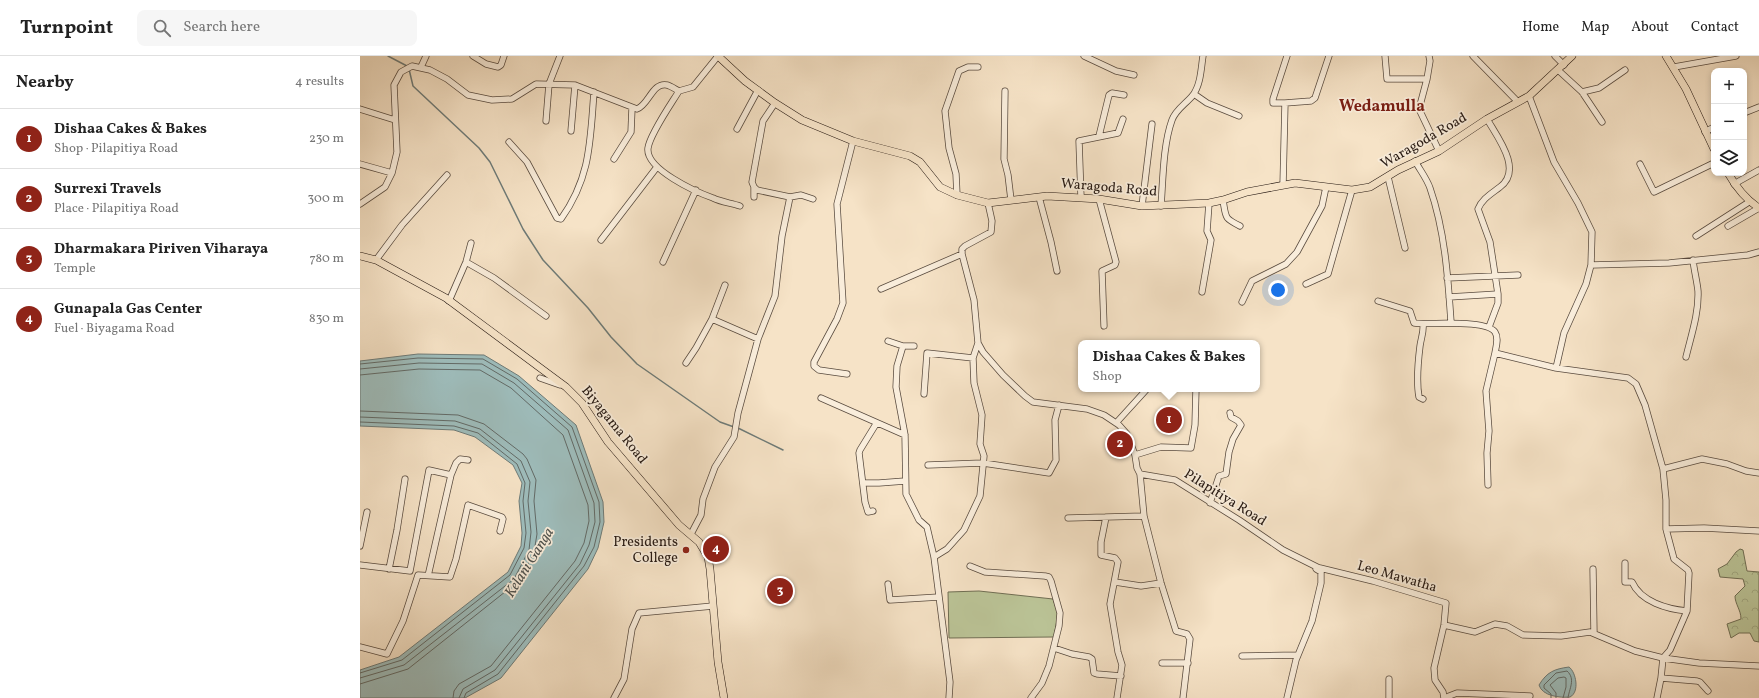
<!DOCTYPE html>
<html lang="en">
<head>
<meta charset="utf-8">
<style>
  body { margin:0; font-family:Vollkorn,serif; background:#f6f6f6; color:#222 }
  .controls { position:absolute; right:12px; top:12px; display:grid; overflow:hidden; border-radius:8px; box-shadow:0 2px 6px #0003 }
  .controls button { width:36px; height:36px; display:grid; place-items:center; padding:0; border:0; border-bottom:1px solid #e0e0e0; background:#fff; color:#222; font:20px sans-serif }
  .you { position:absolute; left:918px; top:234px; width:14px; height:14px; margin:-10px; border:3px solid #fff; border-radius:50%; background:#1a73e8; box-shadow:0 0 0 6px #1a73e833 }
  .badge { display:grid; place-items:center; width:26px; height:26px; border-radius:50%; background:#8f2418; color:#fff; font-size:13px; font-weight:700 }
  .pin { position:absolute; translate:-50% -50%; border:2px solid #fff; box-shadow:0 1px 4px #0006 }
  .popup { position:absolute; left:718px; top:284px; width:182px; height:52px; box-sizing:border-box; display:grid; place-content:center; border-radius:8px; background:#fff; filter:drop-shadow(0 1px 3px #0005); font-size:13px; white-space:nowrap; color:#767676 }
  .popup b { font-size:15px; color:#222 }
  .popup::after { content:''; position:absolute; left:50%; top:100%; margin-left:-8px; border:8px solid transparent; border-top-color:#fff }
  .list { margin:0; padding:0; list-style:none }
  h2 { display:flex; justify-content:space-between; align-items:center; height:52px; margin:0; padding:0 16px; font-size:17px }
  h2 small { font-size:13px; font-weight:400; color:#767676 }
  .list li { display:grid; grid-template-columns:26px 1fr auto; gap:12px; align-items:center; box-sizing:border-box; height:60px; padding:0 16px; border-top:1px solid #e0e0e0 }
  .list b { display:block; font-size:15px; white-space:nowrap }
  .list p { margin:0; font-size:13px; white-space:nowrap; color:#767676 }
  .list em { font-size:13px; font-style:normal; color:#767676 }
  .icon { flex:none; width:22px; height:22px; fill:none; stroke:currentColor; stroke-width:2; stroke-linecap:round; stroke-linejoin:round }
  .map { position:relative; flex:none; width:1399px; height:642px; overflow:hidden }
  header { display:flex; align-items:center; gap:24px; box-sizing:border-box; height:56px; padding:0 20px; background:#fff; border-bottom:1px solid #e0e0e0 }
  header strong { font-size:19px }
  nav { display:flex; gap:22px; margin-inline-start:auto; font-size:14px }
  .search { width:280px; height:36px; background:#f6f6f6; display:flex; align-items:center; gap:10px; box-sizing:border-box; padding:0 14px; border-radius:8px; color:#767676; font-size:15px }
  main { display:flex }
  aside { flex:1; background:#fff }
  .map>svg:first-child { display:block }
</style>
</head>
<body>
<header>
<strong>Turnpoint</strong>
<div class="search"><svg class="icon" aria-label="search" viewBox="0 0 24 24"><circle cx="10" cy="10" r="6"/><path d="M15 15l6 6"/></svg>Search here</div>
<nav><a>Home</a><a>Map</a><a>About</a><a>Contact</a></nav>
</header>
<main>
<aside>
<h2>Nearby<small>4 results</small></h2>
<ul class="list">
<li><span class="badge">1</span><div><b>Dishaa Cakes &amp; Bakes</b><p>Shop · Pilapitiya Road</p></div><em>230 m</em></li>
<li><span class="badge">2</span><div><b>Surrexi Travels</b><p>Place · Pilapitiya Road</p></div><em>300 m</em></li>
<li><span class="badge">3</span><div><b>Dharmakara Piriven Viharaya</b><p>Temple</p></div><em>780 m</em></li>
<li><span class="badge">4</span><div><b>Gunapala Gas Center</b><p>Fuel · Biyagama Road</p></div><em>830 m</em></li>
</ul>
</aside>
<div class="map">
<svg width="1399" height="642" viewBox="0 0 1399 642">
  <defs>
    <pattern id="forest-crowns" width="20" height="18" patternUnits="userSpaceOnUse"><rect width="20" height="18" fill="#bbc497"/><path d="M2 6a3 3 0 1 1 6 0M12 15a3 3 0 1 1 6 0" fill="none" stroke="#a1a881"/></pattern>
  </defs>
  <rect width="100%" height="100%" fill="#f6e3c7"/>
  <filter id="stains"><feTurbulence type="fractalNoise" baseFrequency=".005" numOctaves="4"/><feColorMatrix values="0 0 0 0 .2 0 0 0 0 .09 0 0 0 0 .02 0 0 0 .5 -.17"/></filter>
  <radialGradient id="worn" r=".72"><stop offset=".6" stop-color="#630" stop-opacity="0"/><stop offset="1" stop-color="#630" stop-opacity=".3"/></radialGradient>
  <path fill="url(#forest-crowns)" stroke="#706e54" d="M1380,493l3,1 4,21 12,1v70l-5,-1 -4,-8h-11l-8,5 -4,-14 14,-5c0,-9 -6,-15 -6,-23l10,-10 -2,-7 -23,-2 -2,-8 9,-5 9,-12z"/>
  <path fill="#bbc497" stroke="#706e54" d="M619,535l74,8 5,15 -4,23 -105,1 -1,-46z"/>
  <path fill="#9ebdbc" stroke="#6e7b78" d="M58,298l66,1 35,21 57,49 27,77 1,20 -6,26 -10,21 -87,109 -36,20h-105v-28l39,-13 109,-85 13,-26 1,-13 -3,-32 3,-18 -9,-18 -38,-28 -21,-7 -94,-4v-65z
    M1209,611c7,5 11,25 1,30 -10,1 -28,-1 -31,-12 8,-13 15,-16 30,-18z"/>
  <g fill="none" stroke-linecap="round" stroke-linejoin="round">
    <path stroke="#626a67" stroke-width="1" d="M0,308l58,-6 65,1 34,20 55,48 27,75 1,20 -6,25 -10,19 -86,108 -32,19 -2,5
      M0,313l59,-6 63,1 32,19 54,47 26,73 1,19 -6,23 -9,19 -85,106 -32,19 -4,9
      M0,319l59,-6 61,1 31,18 52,47 25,70 1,16 -5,22 -9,18 -84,105 -32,18 -5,7 -1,7
      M0,355l98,4 26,9 39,30 4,5 9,21 -2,21 3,33 -3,18 -14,28 -112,89 -48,15
      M0,361l95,4 25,8 41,32 9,21 -2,19 3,31 -2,18 -15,29 -110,86 -44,13
      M0,366l94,4 24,7 39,31 8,19 -2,18 3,32 -2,15 -14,27 -108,85 -42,13
      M1191,642v-4l-7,-6v-3l12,-12 11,-2c9,8 2,18 1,27
      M1196,642v-5l-6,-8 8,-7 6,-1 2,1v9l-3,11"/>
    <path stroke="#6e7b78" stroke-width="1.5" d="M28,0l19,10
      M49,13l4,17 66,62 11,14 33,67 20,31 45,48 23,29 26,27 83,58 14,5
      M378,372l45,22"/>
    <defs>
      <path id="minor" d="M113,0l13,8 12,3 3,-2 3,-9
        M724,0l32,15 18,4
        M1025,0l2,23h40l-8,30 20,42
        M1113,0l45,46
        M1195,0l9,9
        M61,11l5,-11
        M1314,11l62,-11
        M1198,14l24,22 20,30
        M1067,23l3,-18 -1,-5
        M319,35c-8,13 -29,43 -31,57 -3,21 48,44 65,50 8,4 18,5 27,8
        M645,35l-1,68 4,16 3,25
        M1222,36l17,-4 26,-18
        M834,38l13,9 32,13
        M1169,40l25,66 24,41 14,29 -1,33 -5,19 -22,49 -8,35
        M415,47l-12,18 -11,61 2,5 3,3 33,7 11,-2 12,4
        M925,47l26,-2 4,-3 14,-42
        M0,53l35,11
        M1384,57l15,-6
        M1127,63c11,19 36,51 13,68 -9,7 -18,12 -22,22l12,33 8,52v9l-9,24
        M186,65l3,-37 11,-28
        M377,73l21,-39
        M211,75l4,-46
        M1345,76l9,-5
        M739,80l10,-41 3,-2 12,2
        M149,86l18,20 30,56 4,1c30,-42 29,-78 33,-127
        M254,103l17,-27 1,-24
        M1055,105c5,9 12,18 15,27 15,43 18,90 21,134
        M0,108l32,9
        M1280,108l14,28 60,-29
        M1028,121l17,71
        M1374,128l25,-14
        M923,129l2,-82h-12v-4l14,-43
        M394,131v10
        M597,139l-1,-21 -7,-26 -4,-37 14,-40 9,-4h10
        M679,141l12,45 6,29
        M721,141l-2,-56 39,-8 5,-14
        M739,143l17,63 -1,3 -13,6 2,55
        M863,144c3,18 1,18 17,26
        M628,147l4,18 -1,11 -26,14 -3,3v5l12,46 4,43 5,9 20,23 22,21 8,6 54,7 17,6 15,10 8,9 8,21 2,13 3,6 35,6 64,40 44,30 36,18 -3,1 5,3v11l-9,38 -16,39 -9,38
        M0,148l25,-17 7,-14 5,-21 -3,-67 7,-13 11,-6 18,4 17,9 21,16 24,5 20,-1 24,-15 39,1 62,24c12,-4 15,-27 30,-24 4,1 8,4 12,6l14,-4 25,-31
        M782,150l10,-82
        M801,150c2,-26 2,-61 11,-86 4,-11 14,-16 21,-25 8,-11 8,-27 10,-39
        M1368,170l31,-18
        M1336,180l53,-34
        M241,184l56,-73
        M16,204l26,-35 45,-50
        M106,206l28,16 52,38
        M303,206l33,-72
        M1231,209l78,-2 79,-8 11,-3
        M1087,222l71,-3
        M946,228l22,-10 24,-84
        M521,233l81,-35
        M842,236l9,-52 -4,-9 2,-28
        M1089,241l49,-3
        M89,245l17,-39 5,-19
        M1018,245l32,10 4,12c16,2 72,-4 81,9 4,6 1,15 0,21l61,15 72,10 8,6 9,21 18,64 3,31v29l8,30 14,11 1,3 -2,38 -17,39 -7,8 -2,20 -4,20
        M882,246l10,-21 34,-17 11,-12 25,-46 4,-19
        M352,263l13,-34
        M528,285l15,5h11
        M543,290l-6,20 -1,21 9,48 1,59 13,26 8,7 7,30 16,125 -1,16
        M1326,301c5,-21 13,-44 12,-66 -1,-10 -4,-21 -5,-31
        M326,307l10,-15 16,-29 46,20
        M487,318l-28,-4 -5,-4v-4l23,-43 6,-16 -6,-99 16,-63
        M180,322l20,7
        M564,338l3,-41 46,5
        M461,342l84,37
        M1063,343l-4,-2c-3,-16 -1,-35 1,-51 1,-8 4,-14 3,-22
        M756,367l31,-34
        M775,399l26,-8 30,1 4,-23 1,-36
        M568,409l55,-2 66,10 7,-13 -1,-40 4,-15
        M1303,413l39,-10 25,5 19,7 13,2
        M780,418l4,42 17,67 15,48 11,3 3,5 -7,59
        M503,427h16l26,-2
        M1128,429l-1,-32 2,-22 -3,-40 9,-38
        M850,447l9,-27 7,-2 3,-22 4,-13 8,-14 -3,-4 -7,-4 -1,-4
        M513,455l-5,1 -3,-10 -6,-49 1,-3 16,-26
        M746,461l-5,25v13l14,3 3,4 -8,42 8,48 4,13 -5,33
        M708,462l76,-2
        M1306,473l38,-1 55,3
        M331,478l10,-19 2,-16 12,-32 19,-30 4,-24 20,-74 17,-43 7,-60 8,-39
        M0,490l7,-34
        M574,501l13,-8 17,-19 16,-34 4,-40 -4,-12 2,-29 -8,-32 -1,-25 5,-15
        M1265,507v19h7c9,20 35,27 55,29
        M0,509l50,6 19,-101 22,5
        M610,510l15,6 60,4 4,1 2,4 9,32 -1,13 -10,40 -7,17 -11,15
        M29,513l8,-39 8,-51
        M957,513l3,-1 53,13 73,22 -2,22 -10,43 1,12 8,12 1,6
        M1233,513l1,64
        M68,520l23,-101 5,-12 4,-4 8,1
        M755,526l26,4 20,-3
        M528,528l2,16 49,-3
        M1084,569l31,7 20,-8 12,2 16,9 38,1 29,-4 45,19 28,7 36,5 60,3
        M0,591l27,7 16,-33 15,-46 32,2 6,-18 12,-54 34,12 1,2 -3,12
        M694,592l18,6 17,3 3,2 2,14 3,1 24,2
        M882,600l56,-1
        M802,607h26
        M1301,622l36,3 3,1 8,9
        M254,642l10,-19 8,-50 7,-16 74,-7
        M1029,642v-19
        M1084,642l13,-5 73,3"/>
      <path id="major" d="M358,0l27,25 30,22 27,17 51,21 57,15 10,6 20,25 17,8 31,8 59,-7 52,3 43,7 67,-3 14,-3 24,-8 48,-9 57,7 18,-3 28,-17 41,-19 48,-32 42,-23 43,-40
        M1306,0l20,33 28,60
        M1368,117c8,14 17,26 31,35
        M0,200l16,4 70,38 120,89 16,16 26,39 71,83 20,17 9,15 2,12 8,93 6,36"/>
    </defs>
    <use href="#minor" stroke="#594b3f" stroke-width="7"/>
    <use href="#major" stroke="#251812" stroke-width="8"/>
    <use href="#minor" stroke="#f9eddb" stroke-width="5.5"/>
    <use href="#major" stroke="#f6e3c7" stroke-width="7"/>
  </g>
  <circle fill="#8f2418" stroke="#f9eddb" stroke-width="1.5" cx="326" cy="494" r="4"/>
  <g text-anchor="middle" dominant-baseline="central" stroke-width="3.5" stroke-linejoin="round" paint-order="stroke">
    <g font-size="14" fill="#251812" stroke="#f9eddb">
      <text transform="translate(1064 85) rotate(-30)">Waragoda Road</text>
      <text transform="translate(749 132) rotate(5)">Waragoda Road</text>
      <text transform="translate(254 369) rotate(51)">Biyagama Road</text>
      <text transform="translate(865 442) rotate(32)">Pilapitiya Road</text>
      <text transform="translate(1037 521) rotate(16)">Leo Mawatha</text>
    </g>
    <g font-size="14" fill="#251812" stroke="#f9eddb" text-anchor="end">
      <text x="318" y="486">Presidents<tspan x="318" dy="16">College</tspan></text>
    </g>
    <g font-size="15" font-style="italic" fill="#4f524e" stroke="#f9eddb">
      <text transform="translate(170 507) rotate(-58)">Kelani Ganga</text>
    </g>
    <g font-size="16" font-weight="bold" fill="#7a1f14" stroke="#f9eddb">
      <text x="1022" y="51">Wedamulla</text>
    </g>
  </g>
  <rect width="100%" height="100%" filter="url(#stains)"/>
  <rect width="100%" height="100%" fill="url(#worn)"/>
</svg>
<div class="controls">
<button>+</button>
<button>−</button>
<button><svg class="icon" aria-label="layers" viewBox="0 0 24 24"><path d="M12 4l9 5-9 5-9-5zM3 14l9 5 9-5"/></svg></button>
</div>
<div class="you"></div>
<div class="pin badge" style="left:809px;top:364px">1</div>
<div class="popup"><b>Dishaa Cakes &amp; Bakes</b>Shop</div>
<div class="pin badge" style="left:760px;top:388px">2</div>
<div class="pin badge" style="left:420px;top:535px">3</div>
<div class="pin badge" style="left:356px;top:493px">4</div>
</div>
</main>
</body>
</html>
